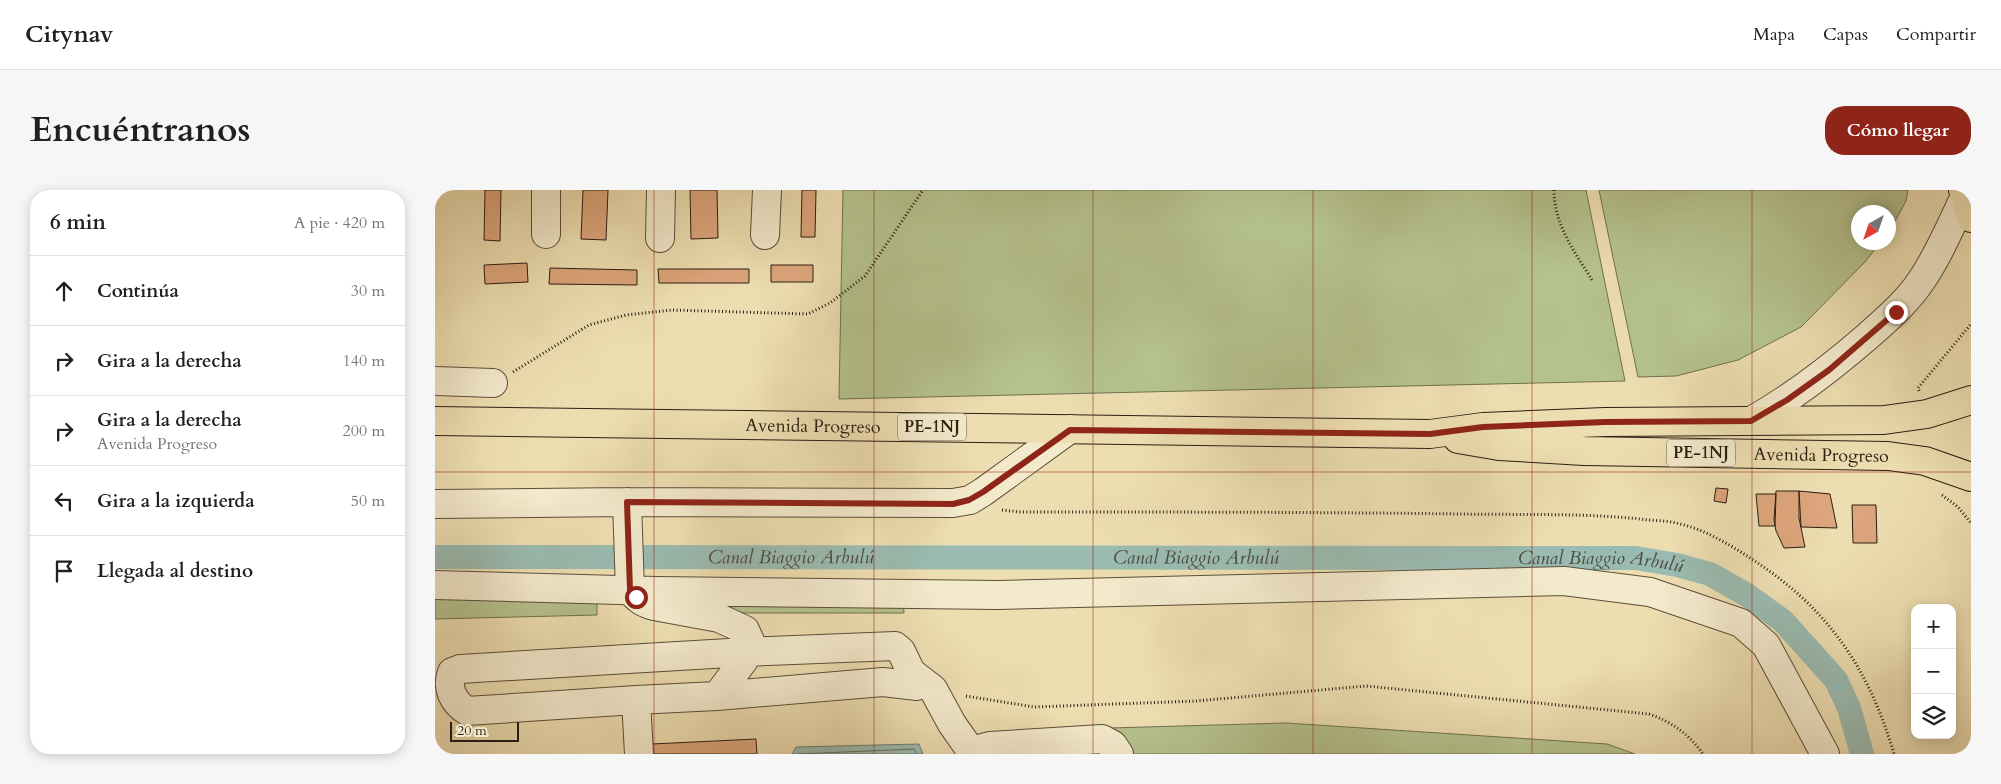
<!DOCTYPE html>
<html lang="es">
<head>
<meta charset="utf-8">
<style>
  body { margin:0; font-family:Cardo,serif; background:#f6f6f6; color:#202124 }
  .controls { position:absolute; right:15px; bottom:15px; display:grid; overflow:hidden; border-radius:10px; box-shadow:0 2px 12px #0003 }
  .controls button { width:45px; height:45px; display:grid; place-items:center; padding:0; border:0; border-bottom:1px solid #e0e0e0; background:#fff; color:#202124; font:25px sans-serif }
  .compass { position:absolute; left:1416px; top:15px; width:45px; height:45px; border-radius:50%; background:#fff; box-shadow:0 2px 12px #0003; rotate:220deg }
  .scale { position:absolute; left:15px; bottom:12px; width:69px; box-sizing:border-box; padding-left:5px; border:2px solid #2b1e13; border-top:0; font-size:14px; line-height:18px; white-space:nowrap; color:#2b1e13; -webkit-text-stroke:4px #f3eacc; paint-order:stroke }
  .stop { position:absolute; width:15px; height:15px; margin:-11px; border:4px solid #8f2418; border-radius:50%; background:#fff }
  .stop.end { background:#8f2418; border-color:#fff; box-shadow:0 1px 5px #0008 }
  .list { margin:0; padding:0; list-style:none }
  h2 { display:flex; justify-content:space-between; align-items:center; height:65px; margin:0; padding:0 20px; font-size:21px }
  h2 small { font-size:16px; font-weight:400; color:#757577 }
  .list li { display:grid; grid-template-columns:32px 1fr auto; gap:15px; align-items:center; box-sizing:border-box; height:70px; padding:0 20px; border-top:1px solid #e0e0e0 }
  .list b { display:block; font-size:19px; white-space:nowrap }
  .list p { margin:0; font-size:16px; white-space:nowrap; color:#757577 }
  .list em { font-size:16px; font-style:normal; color:#757577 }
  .icon { flex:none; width:28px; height:28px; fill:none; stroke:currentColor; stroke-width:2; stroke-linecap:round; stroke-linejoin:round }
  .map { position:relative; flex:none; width:1536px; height:564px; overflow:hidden; border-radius:20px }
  header { display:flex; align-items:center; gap:30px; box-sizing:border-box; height:70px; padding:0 25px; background:#fff; border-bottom:1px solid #e0e0e0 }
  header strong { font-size:24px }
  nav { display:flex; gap:28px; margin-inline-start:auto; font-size:18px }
  .intro { display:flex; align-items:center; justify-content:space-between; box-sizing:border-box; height:120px; padding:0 30px }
  h1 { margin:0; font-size:35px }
  .button { padding:12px 22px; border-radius:20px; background:#8f2418; color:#fff; font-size:18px; font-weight:700 }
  main { display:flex; gap:30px; padding:0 30px }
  aside { flex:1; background:#fff; border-radius:20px; box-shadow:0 2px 12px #0003 }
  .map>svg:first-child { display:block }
</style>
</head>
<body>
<header>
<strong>Citynav</strong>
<nav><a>Mapa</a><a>Capas</a><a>Compartir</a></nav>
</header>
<div class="intro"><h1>Encuéntranos</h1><a class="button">Cómo llegar</a></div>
<main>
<aside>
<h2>6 min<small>A pie · 420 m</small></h2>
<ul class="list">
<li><svg class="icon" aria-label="ahead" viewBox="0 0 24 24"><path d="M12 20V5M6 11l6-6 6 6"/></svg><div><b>Continúa</b></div><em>30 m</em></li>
<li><svg class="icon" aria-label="right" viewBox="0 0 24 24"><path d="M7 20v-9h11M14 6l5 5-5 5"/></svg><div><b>Gira a la derecha</b></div><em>140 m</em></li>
<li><svg class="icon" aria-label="right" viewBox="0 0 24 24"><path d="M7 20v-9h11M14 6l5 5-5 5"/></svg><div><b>Gira a la derecha</b><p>Avenida Progreso</p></div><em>200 m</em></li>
<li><svg class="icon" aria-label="left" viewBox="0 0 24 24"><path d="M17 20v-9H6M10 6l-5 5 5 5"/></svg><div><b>Gira a la izquierda</b></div><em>50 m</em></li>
<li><svg class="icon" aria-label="arrive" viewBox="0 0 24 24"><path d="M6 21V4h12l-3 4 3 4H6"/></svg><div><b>Llegada al destino</b></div></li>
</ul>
</aside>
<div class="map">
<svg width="1536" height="564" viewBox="0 0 1536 564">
  <rect width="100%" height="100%" fill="#eddeb1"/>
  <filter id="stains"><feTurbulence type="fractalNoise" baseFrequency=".004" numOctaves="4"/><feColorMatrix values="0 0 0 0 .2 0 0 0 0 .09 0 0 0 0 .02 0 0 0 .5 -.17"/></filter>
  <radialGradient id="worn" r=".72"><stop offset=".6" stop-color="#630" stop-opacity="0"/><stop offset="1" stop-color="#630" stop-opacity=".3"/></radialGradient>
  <path fill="#b5c28e" stroke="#707050" d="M408,0h743l39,191 -786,18z
    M1164,0h309l-2,11 -17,31v-20h-30v30l21,1 -15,19 -64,65 -63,33 -62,16 -38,1z
    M0,406l162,1v18l-162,4z
    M295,407l173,2 1,14h-172z
    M851,533l321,21 28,10h-515l-10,-26z"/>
  <path fill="#9abbb1" stroke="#6e7c72" d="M484,554l4,10h-131l4,-7z"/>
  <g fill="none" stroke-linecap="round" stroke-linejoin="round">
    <path stroke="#626c62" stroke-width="1" d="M363,564l116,-5 3,5"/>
    <path stroke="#9abbb1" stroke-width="24" id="s1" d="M0,367l1201,1 41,7 33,9 37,21 36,26 53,59 13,28 13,46"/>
  </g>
  <path fill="#dca57b" stroke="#2b1e13" d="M50,0h16l-1,51 -16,-1z
    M148,0h25l-2,50 -25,-1z
    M255,0h27l1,48 -27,1z
    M367,0h14l-1,47h-14z
    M92,73l1,19 -43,2 -1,-19z
    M336,75h42v17h-42z
    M115,78l87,2v15l-88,-1z
    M223,79h91v14h-90z
    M1281,298l12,1 -2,14 -12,-2z
    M1341,301h23v27l6,29 -21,1 -8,-17 -2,-11z
    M1364,301l31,3 7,34 -36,-1z
    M1321,304h20l-1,32h-16z
    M1417,315h24l1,38h-24z
    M321,549l1,15h-110l5,-10z"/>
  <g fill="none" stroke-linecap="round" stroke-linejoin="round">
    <defs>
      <path id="minor" d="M111,44v-44
        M330,45l2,-45
        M225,48l1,-48
        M0,191l58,2
        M1316,231c43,-24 80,-53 117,-85 19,-17 39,-34 53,-55 18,-26 30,-56 44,-85
        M192,312l3,88c7,9 13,13 24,16l65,12 26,12 5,11 -6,19 -27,36 -81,4 3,54
        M0,314l192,-2 326,1 17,-3 13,-8 87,-63
        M0,395l221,6 342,4 566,-14 86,11 91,31 25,22 59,109
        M282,506l166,-14 34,4
        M201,510l-169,11c-14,-9 -21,-23 -15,-39l8,-3 286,-17 149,-6 6,5 10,21 22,17 19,35 19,27
        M538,564l-2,-3 19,-5 112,-7 11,6 6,9"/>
      <g id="major">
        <path id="s2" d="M0,231l995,13 53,-7 122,-5 279,-2 43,-6 44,-14"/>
        <path id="s3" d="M1023,249l41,7 85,5 304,5 37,5 46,16"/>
      </g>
      <path id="highway" d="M1528,0l8,28"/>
    </defs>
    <use href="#minor" stroke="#5c4e3a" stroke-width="30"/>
    <use href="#major" stroke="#2b1e13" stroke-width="30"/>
    <use href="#highway" stroke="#2b1e13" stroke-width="30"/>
    <path stroke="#2b1e13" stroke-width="3" stroke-dasharray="1 2.5" stroke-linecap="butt" d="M1119,0c0,35 21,62 38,90
      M78,182l76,-47 37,-10 46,-5 136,4 22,-11 35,-27 58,-86
      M1484,201l-1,-3 53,-64
      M1507,305l16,12 13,16
      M567,320l17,2c148,0 295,0 443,2 59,1 119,-1 178,5 13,2 27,1 40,5 23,5 47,19 67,32 78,49 121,109 147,198
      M531,506l68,11 162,-6 170,-15 283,28c23,8 40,20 54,40"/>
    <use href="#minor" stroke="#f3eacc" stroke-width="28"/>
    <use href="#major" stroke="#eddeb1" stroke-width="28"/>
    <use href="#highway" stroke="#eddeb1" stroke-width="28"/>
  </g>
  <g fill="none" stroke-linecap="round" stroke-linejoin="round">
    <path stroke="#8f2418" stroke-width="6" d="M201,407l-6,-7 -3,-88 326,2 16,-4 14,-8 87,-62 360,4 53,-7 122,-5 146,-1 36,-21 42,-30 67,-58"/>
  </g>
  <path fill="none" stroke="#8f2418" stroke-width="1" stroke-opacity="0.55" d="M219,0v564M439,0v564M658,0v564M878,0v564M1097,0v564M1317,0v564M0,282h1536"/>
  <g text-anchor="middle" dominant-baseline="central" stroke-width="4" stroke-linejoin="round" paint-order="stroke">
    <g fill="#f3eacc" stroke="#675b4a" stroke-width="1">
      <rect x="463" y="223.5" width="68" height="27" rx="4"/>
      <rect x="1232" y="249.5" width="68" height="27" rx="4"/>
    </g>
    <g font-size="16" font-weight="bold" fill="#2b1e13">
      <text x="497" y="237">PE-1NJ</text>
      <text x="1266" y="263">PE-1NJ</text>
    </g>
    <g font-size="18" fill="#2b1e13" stroke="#f3eacc">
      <text stroke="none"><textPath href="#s2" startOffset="378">Avenida Progreso</textPath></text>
      <text stroke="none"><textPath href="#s3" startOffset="364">Avenida Progreso</textPath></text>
    </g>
    <g font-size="19" font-style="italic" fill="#4c4d42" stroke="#f3eacc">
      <text stroke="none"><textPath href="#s1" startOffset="356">Canal Biaggio Arbulú</textPath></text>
      <text stroke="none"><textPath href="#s1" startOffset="761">Canal Biaggio Arbulú</textPath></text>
      <text stroke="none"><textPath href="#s1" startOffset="1166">Canal Biaggio Arbulú</textPath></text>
    </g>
  </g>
  <rect width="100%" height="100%" filter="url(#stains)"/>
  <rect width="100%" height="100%" fill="url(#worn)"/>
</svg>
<div class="controls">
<button>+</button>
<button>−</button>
<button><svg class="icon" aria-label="layers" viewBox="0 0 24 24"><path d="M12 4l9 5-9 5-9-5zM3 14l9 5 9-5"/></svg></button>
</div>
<svg class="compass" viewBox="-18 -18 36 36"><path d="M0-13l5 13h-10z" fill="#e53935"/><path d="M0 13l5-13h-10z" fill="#757577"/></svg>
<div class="scale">20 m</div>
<div class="stop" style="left:201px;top:407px"></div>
<div class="stop end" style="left:1461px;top:122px"></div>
</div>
</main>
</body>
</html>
